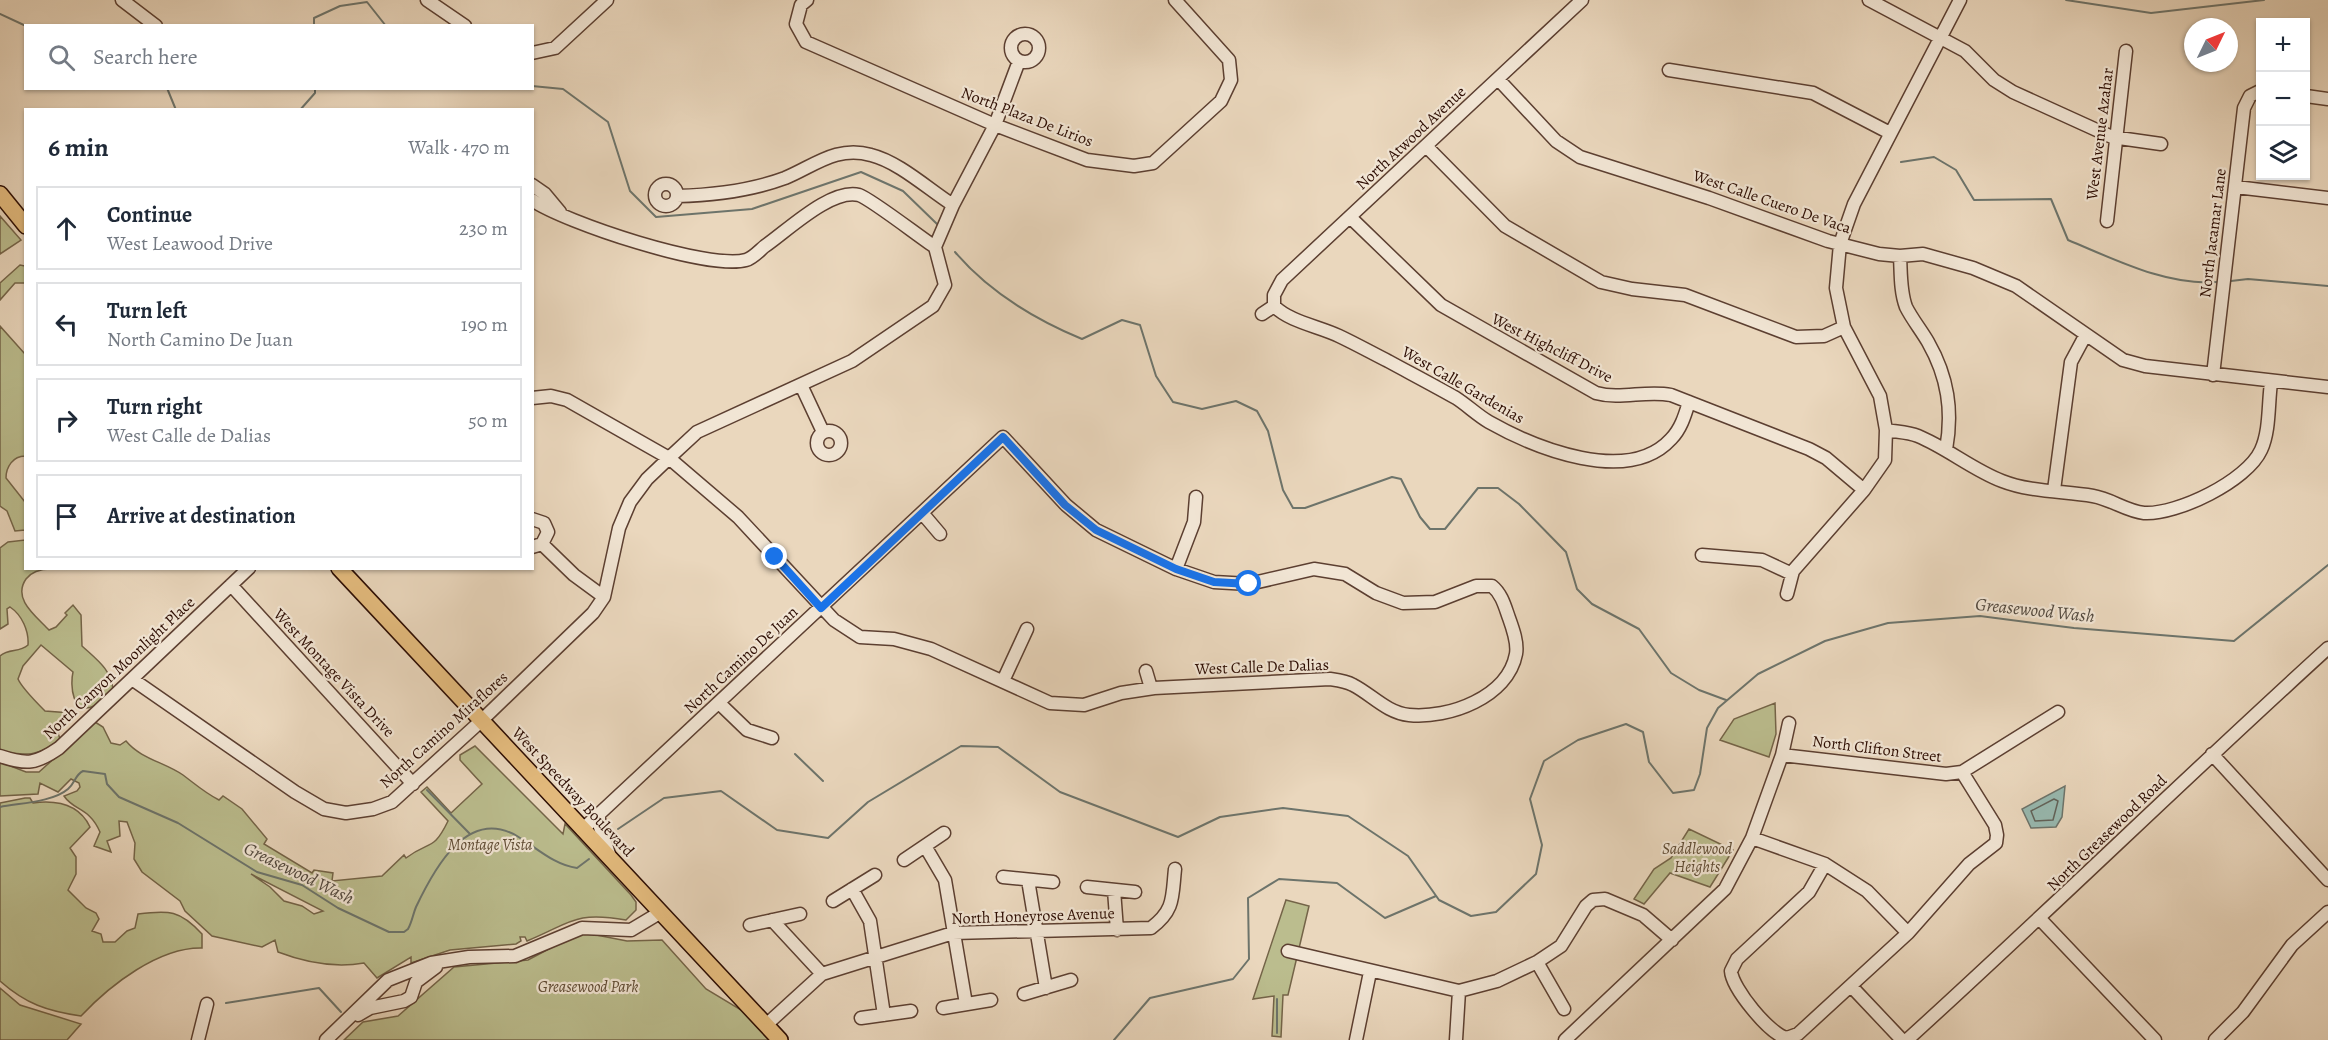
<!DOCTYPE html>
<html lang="en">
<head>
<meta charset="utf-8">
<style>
  body { margin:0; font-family:Alegreya,serif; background:#f6f6f7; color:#1f2937 }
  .controls { position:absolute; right:18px; top:18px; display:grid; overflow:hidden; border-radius:0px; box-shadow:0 2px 4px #0004 }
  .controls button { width:54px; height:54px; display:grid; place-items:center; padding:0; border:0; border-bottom:2px solid #e0e1e3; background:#fff; color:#1f2937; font:30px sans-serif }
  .compass { position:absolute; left:2184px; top:18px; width:54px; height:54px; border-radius:50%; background:#fff; box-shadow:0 2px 4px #0004; rotate:47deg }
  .stop { position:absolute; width:18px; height:18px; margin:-14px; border:4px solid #1a73e8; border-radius:50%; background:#fff }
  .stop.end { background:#1a73e8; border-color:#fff; box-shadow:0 2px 6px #0008 }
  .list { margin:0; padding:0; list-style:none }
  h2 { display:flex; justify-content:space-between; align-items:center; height:78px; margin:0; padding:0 24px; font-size:26px }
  h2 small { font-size:20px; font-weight:400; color:#747a83 }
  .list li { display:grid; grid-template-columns:39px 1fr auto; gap:18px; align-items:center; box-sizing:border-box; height:84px; margin:0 12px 12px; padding:0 12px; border:2px solid #e0e1e3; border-radius:0px }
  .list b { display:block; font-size:22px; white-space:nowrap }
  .list p { margin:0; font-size:20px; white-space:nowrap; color:#747a83 }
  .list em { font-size:20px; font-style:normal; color:#747a83 }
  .icon { flex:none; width:33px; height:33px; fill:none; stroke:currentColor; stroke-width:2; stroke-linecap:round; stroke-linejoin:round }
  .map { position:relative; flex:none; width:2328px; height:1040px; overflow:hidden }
  .search { position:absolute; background:#fff; box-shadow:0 2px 4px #0004; left:24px; top:24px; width:510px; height:66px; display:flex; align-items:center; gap:15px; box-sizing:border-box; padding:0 21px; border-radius:0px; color:#747a83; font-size:22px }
  .panel { position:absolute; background:#fff; box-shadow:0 2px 4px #0004; left:24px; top:108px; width:510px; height:462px; border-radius:0px }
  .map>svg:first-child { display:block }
</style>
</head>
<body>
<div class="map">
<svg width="2328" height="1040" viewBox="0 0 2328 1040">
  <rect width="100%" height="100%" fill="#ead7bd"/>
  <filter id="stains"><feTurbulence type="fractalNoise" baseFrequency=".00333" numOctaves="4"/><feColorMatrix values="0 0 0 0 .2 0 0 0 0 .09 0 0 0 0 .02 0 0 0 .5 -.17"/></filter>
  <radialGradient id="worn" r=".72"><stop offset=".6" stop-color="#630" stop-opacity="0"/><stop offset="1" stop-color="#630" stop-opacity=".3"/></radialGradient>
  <path fill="#bbbd8e" stroke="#746448" stroke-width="1.5" fill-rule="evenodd" d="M0,216l21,24 -21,14z
    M20,265l5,1v17h-10l-15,17v-17z
    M0,326l25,28v102c-12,0 -19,11 -19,22l19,24v28l-10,1 -8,-20 -7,-5z
    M25,540l1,28 25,1c-9,0 -19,2 -25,10 -14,20 10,37 23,51l7,-3 11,-12 -2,-2 8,-8 8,10 1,31c14,13 30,24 31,44 -6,5 -12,13 -19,16 -22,10 -24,-21 -21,-34l-32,-27 -18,21 -5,13c4,9 20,25 27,32l26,2 2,3 -15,17 2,6c-21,18 -35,17 -60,12v-95c9,-8 19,-3 28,-11 1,-14 -6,-30 -18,-38l-3,2 1,15 -8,5v-81l8,-6z
    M1775,703l1,31 -7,23 -49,-17 14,-21z
    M95,722l8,5 8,16 9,2 6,-4c15,18 38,21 57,34 12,9 22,18 36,25l4,-4 19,13 25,30 -3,5 48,29 2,-3 19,3 -1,8 50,-5 22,-21 2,3c24,-18 27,-6 42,-37l-27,-29 6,-5 24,26 31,-29 -22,-24v-5l15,-9 88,88 2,-10 2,2 64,69 5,7v8l-10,10c-52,-9 -55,3 -99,21l-2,-4h-5l1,4 -5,3 -66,6 -39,13v-6l-34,21 -13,-15c-29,5 -60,-1 -86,-11l-3,-12 -13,7 -50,-11 -27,-25 -5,-10 -38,-29 -8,-13 1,-16 -8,-21 -8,-1 1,15 -13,5 4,11 -17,-6 6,-14c-11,-25 -26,-21 -36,-36l13,-5 3,-4 -1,-4 -8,-4 -13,13 -18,-9 -2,11 -38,2v-34l26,10h13zM251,874l72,37 -9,3 -12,-8 -18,-5 -14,-14z
    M25,798h5l3,5c23,-3 46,1 57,24l-20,21 6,9v17l-8,16 18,18 10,5 3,6 -7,12 9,3 2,8h12l12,-11 8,-3 3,-14c31,-4 42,-4 64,20v14c-43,-1 -92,37 -121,68 -34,-5 -55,-12 -81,-35v-178z
    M1689,829l44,21 -23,37 -40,-14 -26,31 -10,-5 20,-30 17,-11z
    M1286,900l23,6 -21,89h-5l-2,42 -9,-1 2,-40 -21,3z
    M581,932l46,9 35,-1 44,49 60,36 14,15h-436l19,-18 35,-6 56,-49 74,-7z
    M0,988l20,17 61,19 -14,16h-67z"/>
  <path fill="#98bab1" stroke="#6d746b" stroke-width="1.5" d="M2065,786l-3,31 -6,10 -25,1 -9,-19z"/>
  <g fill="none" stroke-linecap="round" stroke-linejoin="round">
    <path stroke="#62635a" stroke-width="1.5" d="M2054,799l4,2 -5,19 -18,1 -4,-10z"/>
    <path stroke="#6d746b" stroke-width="2" d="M2066,0l85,13 113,-13
      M0,14l26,12
      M314,26v-8l26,-12 27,-4 19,24
      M532,86l31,3 45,33 22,69 26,26 96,-8 109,-37 42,19 34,33
      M167,88l9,22
      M300,110l15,-17v-5
      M1901,162l33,-5 22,13 18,30 77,-1 17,41c46,19 98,46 149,42
      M955,252c34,40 79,67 127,87l40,-19 18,5 16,51 17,26 29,7 34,-8 21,10 11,20 15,59 10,18h12l87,-31 9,2 19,38 10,12h15l33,-41h20l21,16 47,48 11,37 15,15 47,25 32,44 28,17 27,10
      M2231,281l17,-2 80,7
      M795,754l28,27
      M427,790l43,44
      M0,807c20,-4 53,-5 68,-18 7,-6 7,-14 15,-18l22,3 2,10 12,13 59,26 79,49 45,13 36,23 51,24h15l4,-3c4,-7 5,-15 8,-22 18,-38 51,-100 101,-71 20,12 37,29 60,32l12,-9
      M618,829l46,-31 57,-7 56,39 51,8 40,-36 93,-56 37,1 62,45 118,45 42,-20 63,-9 65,8 60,40 31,44 32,16 25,-4 40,-38 6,-29 -12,-46 14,-38 34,-21 48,-16 17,8 6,30 24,31 21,-3 6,-16 7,-46 11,-20 40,-34 67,-33 63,-18 92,-7 94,12 160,13 94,-76
      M226,1003l93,-15 22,24
      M1277,1033v-34
      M1114,1040l36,-42 83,-19 16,-20 -1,-61 31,-19 58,4 48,35 51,-22"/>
    <defs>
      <path id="minor" d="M122,0l34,26
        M427,0l38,26
        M807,0l-6,5 -5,19 10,18 189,83 92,35 47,6 19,-3 68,-62 10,-21 -2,-20 -54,-60
        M1869,0l96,51 29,29 19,12 99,45 49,7
        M1011 48a14 14 0 1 1 28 0a14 14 0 1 1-28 0Z
        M532,53l23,-5 52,-48
        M1669,70l144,23 77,40
        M1498,79l58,62 24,16 129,41 119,43 51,13 21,2 23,-2 50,14 43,18 107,74 22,6 183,21
        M2306,96l22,3
        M1426,146l79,80 96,56 31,7 53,6 111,42 28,-1 20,-9
        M655 195a11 11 0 1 1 22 0a11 11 0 1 1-22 0Z
        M532,185l13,9 15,18
        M2236,187l92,11
        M677,196c37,-1 73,-5 108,-18 29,-12 52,-33 86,-23 28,7 57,34 82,50
        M532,200c34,23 176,70 214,60 7,-2 14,-10 19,-14 22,-15 66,-58 94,-51 12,4 62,43 76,52
        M1351,218l90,87 155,88c25,7 49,-3 75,2l138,54 17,9 38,32
        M2107,221l19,-170
        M1900,256c1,17 0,35 6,51 6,12 15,23 22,35 20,35 25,69 18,108
        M1274,306c16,16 44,20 65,30 17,8 33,17 49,25 22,12 45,24 68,37 11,7 21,17 33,24 46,26 139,64 182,17 10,-10 14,-24 18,-37
        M1274,306v-11l8,-15 300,-280
        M1262,314l12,-8
        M2213,375l31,-267 6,-12 10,-5
        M801,385l22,47
        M532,398l19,-2 16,4 102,58 69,59 96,103 26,17 34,2 37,10 119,54 34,2 37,-12 33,-5 176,-9c7,1 16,2 23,6 18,9 34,28 56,30 40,4 99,-18 107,-61 2,-11 -3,-25 -7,-36 -4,-11 -7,-24 -17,-32
        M1886,430c11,2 22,2 32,6 29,12 55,34 84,45 28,11 61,10 91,15 18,3 33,15 51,17 33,2 103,-32 117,-63 9,-19 7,-46 10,-67
        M817 443a12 12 0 1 1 24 0a12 12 0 1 1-24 0Z
        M2054,490l17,-128 14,-26
        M923,514l17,20
        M532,519l12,4 4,9 -6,12 -10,3
        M542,544l32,31 30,22
        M1702,555l60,5 30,14
        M1176,569l18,-47 2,-25
        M231,585l182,199
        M1787,594l6,-23 71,-81 21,-30 1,-30 -6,-34 -36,-69 -8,-39 4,-44 14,-40 106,-204
        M1146,671l5,17
        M132,679l163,113 29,17 22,4 27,-4 19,-7 89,-81 112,-108 11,-16 15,-69 11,-26 17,-23 22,-21 28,-26 155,-71 81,-55 12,-21 -10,-38 18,-42 42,-80 24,-64
        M1003,681l24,-52
        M719,703l28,27 25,8
        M2212,754l116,126
        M1782,755l164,19 16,-2 96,-60
        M0,756c27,9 36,8 59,-8l190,-180
        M599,814v10l10,30
        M582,830l421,-393 63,68 30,25 80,39 38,13 35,2 65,-15 31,5 31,19 27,10 32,-1 41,-16h16
        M1752,838l73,26 42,27 41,42
        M925,846l20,34 21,124
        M904,860l40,-27
        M1003,877l50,5
        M1028,880l18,108
        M1087,887l48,5
        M852,889l18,32 14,94
        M1114,890l3,40
        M833,901l42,-26
        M2040,919l115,121
        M772,920l50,54
        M750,925l50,-11
        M1288,951l171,40 38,-10 40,-19 24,-16 25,-40 7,-6 12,-1 38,16 29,25
        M1537,962l27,47
        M1731,971c1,17 39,64 56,67l11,-4 110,-101 61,-69 27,-21 1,-8 -2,-10 -33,-53
        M1731,971l6,-12 72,-67 16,-28
        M1851,986l51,54
        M1024,994l47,-14
        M943,1008l48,-8
        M358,1015l12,-7 34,-7 7,-4 5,-15 20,-15
        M861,1018l50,-7
        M766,1025l56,-51 131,-41 198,-5c24,-18 21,-31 24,-59
        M198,1040l9,-36
        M326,1040l62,-60 43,-17 38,-6 46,-1 67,-28 49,2 30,-18
        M1356,1040l14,-68
        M1456,1040l3,-49
        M1565,1040l160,-151 27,-51 30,-83 7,-32
        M1907,1040c142,-129 279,-263 421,-392
        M2215,1040l28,-28 49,-67 36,-33"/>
      <path id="major" d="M0,194l26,32
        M339,568l441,472"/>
    </defs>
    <use href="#minor" stroke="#5c3f31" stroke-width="15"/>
    <use href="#major" stroke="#2c0c02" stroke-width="18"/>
    <use href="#minor" stroke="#f1e5d4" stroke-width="12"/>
    <use href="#major" stroke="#e5bc7e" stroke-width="15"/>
  </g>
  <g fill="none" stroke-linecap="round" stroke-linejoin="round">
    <path stroke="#1a73e8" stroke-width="8" d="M775,557l46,51 182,-171 62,68 31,25 80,39 38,13 35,2"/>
  </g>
  <g text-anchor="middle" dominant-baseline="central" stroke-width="4.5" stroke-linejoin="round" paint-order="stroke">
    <g font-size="16" fill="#2c0c02" stroke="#f1e5d4">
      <text transform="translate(1027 117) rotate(21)">North Plaza De Lirios</text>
      <text transform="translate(2100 134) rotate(-83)">West Avenue Azahar</text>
      <text transform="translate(1411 138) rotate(-43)">North Atwood Avenue</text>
      <text transform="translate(1772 202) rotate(19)">West Calle Cuero De Vaca</text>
      <text transform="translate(2213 233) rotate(-83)">North Jacamar Lane</text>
      <text transform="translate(1552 348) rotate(27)">West Highcliff Drive</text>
      <text transform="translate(1463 385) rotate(30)">West Calle Gardenias</text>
      <text transform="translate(741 660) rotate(-43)">North Camino De Juan</text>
      <text transform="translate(1262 667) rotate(-2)">West Calle De Dalias</text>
      <text transform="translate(119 668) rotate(-43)">North Canyon Moonlight Place</text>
      <text transform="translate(334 673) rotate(47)">West Montage Vista Drive</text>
      <text transform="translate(444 730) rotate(-42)">North Camino Miraflores</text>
      <text transform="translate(1877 749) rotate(7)">North Clifton Street</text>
      <text transform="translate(573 792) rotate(47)">West Speedway Boulevard</text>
      <text transform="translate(2107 833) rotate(-44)">North Greasewood Road</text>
      <text transform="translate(1033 916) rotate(-2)">North Honeyrose Avenue</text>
    </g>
    <g font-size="16" font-style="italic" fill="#5e4a33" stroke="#f1e5d4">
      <text x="490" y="845">Montage Vista</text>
      <text x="1697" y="849">Saddlewood<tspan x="1697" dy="18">Heights</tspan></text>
      <text x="588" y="987">Greasewood Park</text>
    </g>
    <g font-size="18" font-style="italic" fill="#52493f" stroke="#f1e5d4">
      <text transform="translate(2035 610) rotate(6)">Greasewood Wash</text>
      <text transform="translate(299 873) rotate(26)">Greasewood Wash</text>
    </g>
  </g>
  <rect width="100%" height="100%" filter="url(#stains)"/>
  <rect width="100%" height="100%" fill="url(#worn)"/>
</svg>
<div class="controls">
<button>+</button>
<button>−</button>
<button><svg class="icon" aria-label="layers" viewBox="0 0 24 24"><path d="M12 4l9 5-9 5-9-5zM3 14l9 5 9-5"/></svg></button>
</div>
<svg class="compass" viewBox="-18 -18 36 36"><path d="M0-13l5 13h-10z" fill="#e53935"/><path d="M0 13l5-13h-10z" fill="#747a83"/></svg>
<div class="stop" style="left:1249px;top:584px"></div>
<div class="stop end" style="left:775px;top:557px"></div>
<div class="search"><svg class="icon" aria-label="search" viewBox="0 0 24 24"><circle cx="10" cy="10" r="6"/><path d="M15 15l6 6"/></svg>Search here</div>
<section class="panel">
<h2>6 min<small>Walk · 470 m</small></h2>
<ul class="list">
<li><svg class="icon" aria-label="ahead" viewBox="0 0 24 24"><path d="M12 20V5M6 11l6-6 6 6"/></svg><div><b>Continue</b><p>West Leawood Drive</p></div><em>230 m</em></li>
<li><svg class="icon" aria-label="left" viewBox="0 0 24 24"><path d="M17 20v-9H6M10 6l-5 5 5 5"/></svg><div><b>Turn left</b><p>North Camino De Juan</p></div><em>190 m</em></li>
<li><svg class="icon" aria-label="right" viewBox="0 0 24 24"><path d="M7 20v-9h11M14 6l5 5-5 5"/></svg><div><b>Turn right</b><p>West Calle de Dalias</p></div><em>50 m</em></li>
<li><svg class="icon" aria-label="arrive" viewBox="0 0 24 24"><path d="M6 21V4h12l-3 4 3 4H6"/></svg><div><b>Arrive at destination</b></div></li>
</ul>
</section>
</div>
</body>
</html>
